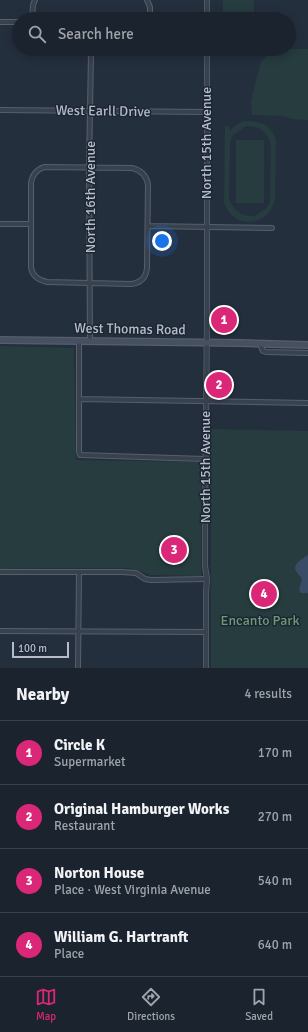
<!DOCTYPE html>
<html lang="en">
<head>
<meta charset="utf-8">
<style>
  body { margin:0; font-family:Signika,sans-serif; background:#282f3a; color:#f1f3f6 }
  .scale { position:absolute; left:12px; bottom:10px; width:57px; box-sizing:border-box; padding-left:4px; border:2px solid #b4bcc9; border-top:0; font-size:11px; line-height:14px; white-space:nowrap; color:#b4bcc9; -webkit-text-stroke:3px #1d2633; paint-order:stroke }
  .you { position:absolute; left:162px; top:241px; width:14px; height:14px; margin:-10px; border:3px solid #fff; border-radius:50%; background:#1a73e8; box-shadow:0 0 0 6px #1a73e833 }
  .badge { display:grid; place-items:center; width:26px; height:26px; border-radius:50%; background:#db2777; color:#fff; font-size:13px; font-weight:700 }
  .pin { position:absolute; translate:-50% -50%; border:2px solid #fff; box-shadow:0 1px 4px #0006 }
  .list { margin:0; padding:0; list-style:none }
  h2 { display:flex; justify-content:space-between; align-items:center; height:52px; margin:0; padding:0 16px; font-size:17px }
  h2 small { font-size:13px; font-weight:400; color:#a0a4aa }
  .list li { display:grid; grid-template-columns:26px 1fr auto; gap:12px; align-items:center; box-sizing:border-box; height:64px; padding:0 16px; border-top:1px solid #39404a }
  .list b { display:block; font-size:15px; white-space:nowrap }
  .list p { margin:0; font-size:13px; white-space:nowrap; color:#a0a4aa }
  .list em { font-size:13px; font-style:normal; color:#a0a4aa }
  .icon { flex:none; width:22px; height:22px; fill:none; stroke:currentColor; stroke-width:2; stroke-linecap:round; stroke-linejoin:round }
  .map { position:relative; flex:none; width:308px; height:668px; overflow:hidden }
  .search { position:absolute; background:#1b232e; box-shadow:0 2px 10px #0003; left:12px; right:12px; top:12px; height:44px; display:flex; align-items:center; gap:10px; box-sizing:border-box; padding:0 14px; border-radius:22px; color:#a0a4aa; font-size:15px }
  .sheet { height:308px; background:#1b232e }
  nav { display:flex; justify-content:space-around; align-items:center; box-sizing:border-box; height:56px; border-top:1px solid #39404a; background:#1b232e; font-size:11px; color:#a0a4aa }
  nav a { display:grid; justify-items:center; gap:2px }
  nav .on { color:#db2777 }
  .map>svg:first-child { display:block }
</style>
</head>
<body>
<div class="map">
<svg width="308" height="668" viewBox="0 0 308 668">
  <rect width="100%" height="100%" fill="#242f3e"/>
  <path fill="#263c3f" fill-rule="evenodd" d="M223,0h31v19h-31z
    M280,49h28v71l-15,-1 -11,-3 -30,-1 -1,-12 1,-6 9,-36 8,-7z
    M245,121c16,0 27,4 31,20l-1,59c-7,28 -43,30 -51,2l1,-76h4l1,5c3,-5 9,-8 15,-10zM246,126c14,0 22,6 25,20l-1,52c0,2 0,4 -1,6 -1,3 -4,5 -7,7 -12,11 -27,3 -33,-12l1,-58 3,-6z
    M236,140h28v63h-28z
    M0,346l74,2 2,112 125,2v114l-50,-1 -14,-5 -9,-2h-75l-53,1z
    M211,429l97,2v237h-97z"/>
  <path fill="#394c67" d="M308,555v38h-7l-2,-4 3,-9 -1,-3c-12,-11 -3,-15 7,-22z"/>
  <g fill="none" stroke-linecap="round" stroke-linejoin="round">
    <defs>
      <path id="minor" d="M147,0l3,7v12
        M32,19l1,-14 2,-5
        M0,22h19
        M38,49l4,2 6,1 87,1 6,-1 5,-3
        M0,110l206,2
        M44,167l88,1c9,2 14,7 16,16l-1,84c-1,10 -6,15 -16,16l-84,-2c-9,-2 -15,-6 -16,-15v-84c1,-8 5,-13 13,-16z
        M0,224h31
        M148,226l124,2
        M79,341v110l1,4 125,4
        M90,341l-1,-173 2,-116
        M260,344l3,7 3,1 42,1
        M79,399l229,4
        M0,572h122l14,1 9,6 6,1 56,-1
        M0,631l206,1
        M78,668l1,-96"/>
      <path id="tertiary" d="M207,19v-19
        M206,668v-75l1,-14 -2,-13v-47l2,-201v-269"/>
      <path id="secondary" d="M0,340l240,3 68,2"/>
    </defs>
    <use href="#minor" stroke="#565f6c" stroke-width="6"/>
    <use href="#tertiary" stroke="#565f6c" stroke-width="6"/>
    <use href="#secondary" stroke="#565f6c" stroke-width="8"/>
    <use href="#minor" stroke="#38414e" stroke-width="4"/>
    <use href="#tertiary" stroke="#38414e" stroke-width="4.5"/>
    <use href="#secondary" stroke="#465061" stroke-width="5.5"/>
  </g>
  <g text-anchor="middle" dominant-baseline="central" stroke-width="3" stroke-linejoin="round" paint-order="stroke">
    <g font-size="14" fill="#b4bcc9" stroke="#1d2633">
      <text transform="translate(103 111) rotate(1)">West Earll Drive</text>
      <text transform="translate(206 143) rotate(-90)">North 15th Avenue</text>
      <text transform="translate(90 197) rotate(-90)">North 16th Avenue</text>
      <text transform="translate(130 329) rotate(1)">West Thomas Road</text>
      <text transform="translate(205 467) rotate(-90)">North 15th Avenue</text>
    </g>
    <g font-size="14" fill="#6b9a76" stroke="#1d2633">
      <text x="260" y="620">Encanto Park</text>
    </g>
  </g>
</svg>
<div class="scale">100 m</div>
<div class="you"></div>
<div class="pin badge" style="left:224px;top:320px">1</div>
<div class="pin badge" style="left:219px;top:385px">2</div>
<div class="pin badge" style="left:174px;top:550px">3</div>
<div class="pin badge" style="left:264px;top:594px">4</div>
<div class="search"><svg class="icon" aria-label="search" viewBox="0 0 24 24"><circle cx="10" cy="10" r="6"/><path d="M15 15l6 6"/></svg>Search here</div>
</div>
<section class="sheet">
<h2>Nearby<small>4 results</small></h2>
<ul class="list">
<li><span class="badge">1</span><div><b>Circle K</b><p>Supermarket</p></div><em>170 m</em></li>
<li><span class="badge">2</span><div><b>Original Hamburger Works</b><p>Restaurant</p></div><em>270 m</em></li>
<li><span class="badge">3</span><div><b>Norton House</b><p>Place · West Virginia Avenue</p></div><em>540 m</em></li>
<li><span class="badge">4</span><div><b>William G. Hartranft</b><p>Place</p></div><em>640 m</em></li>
</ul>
</section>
<nav>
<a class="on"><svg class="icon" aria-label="map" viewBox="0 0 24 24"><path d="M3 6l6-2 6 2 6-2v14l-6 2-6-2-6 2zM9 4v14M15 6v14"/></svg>Map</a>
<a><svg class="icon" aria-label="directions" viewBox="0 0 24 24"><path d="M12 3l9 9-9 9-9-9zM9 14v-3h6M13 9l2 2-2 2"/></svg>Directions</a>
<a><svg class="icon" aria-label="saved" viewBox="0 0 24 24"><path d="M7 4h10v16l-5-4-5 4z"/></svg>Saved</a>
</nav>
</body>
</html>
